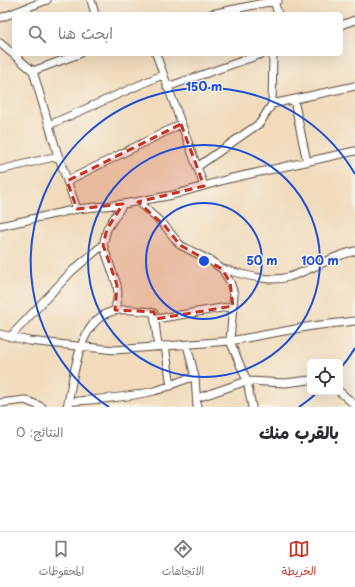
<!DOCTYPE html>
<html lang="ar">
<head>
<meta charset="utf-8">
<style>
  body { margin:0; font-family:"Playpen Sans","Playpen Sans Arabic",sans-serif; background:#f2f2f3; color:#2b2b33; direction:rtl }
  .controls { position:absolute; right:12px; bottom:12px; display:grid; overflow:hidden; border-radius:6px; box-shadow:0 4px 16px #0002 }
  .controls button { width:36px; height:36px; display:grid; place-items:center; padding:0; border:0; border-bottom:1px solid #e1e1e2; background:#fff; color:#2b2b33; font:20px sans-serif }
  .list { margin:0; padding:0; list-style:none }
  h2 { display:flex; justify-content:space-between; align-items:center; height:52px; margin:0; padding:0 16px; font-size:17px }
  h2 small { font-size:13px; font-weight:400; color:#7c7c81 }
  .icon { flex:none; width:22px; height:22px; fill:none; stroke:currentColor; stroke-width:2; stroke-linecap:round; stroke-linejoin:round }
  .map { position:relative; flex:none; width:355px; height:407px; overflow:hidden; direction:ltr }
  .search { position:absolute; background:#fff; box-shadow:0 4px 16px #0002; left:12px; right:12px; top:12px; height:44px; display:flex; align-items:center; gap:10px; box-sizing:border-box; padding:0 14px; border-radius:6px; color:#7c7c81; font-size:15px }
  .sheet { height:124px; background:#fff }
  nav { display:flex; justify-content:space-around; align-items:center; box-sizing:border-box; height:56px; border-top:1px solid #e1e1e2; background:#fff; font-size:11px; color:#7c7c81 }
  nav a { display:grid; justify-items:center; gap:2px }
  nav .on { color:#c8321e }
  .map>svg:first-child { display:block }
</style>
</head>
<body>
<div class="map">
<svg width="355" height="407" viewBox="0 0 355 407">
  <rect width="100%" height="100%" fill="#f7f3e8"/>
  <filter id="ink" filterUnits="userSpaceOnUse"><feTurbulence type="fractalNoise" baseFrequency=".025" numOctaves="2"/><feDisplacementMap in="SourceGraphic" scale="8" xChannelSelector="R" yChannelSelector="G"/><feConvolveMatrix kernelMatrix="1 2 1 2 8 2 1 2 1" color-interpolation-filters="sRGB"/></filter>
  <filter id="wash" filterUnits="userSpaceOnUse"><feTurbulence type="fractalNoise" baseFrequency=".012" numOctaves="4" result="noise"/><feDisplacementMap in="SourceGraphic" scale="16" xChannelSelector="R" yChannelSelector="G"/><feGaussianBlur stdDeviation="0.9" result="paint"/><feColorMatrix in="noise" values="0 0 0 0 0 0 0 0 0 0 0 0 0 0 0 0 0 1.4 0 .05"/><feComposite in="paint" operator="in"/></filter>
  <g filter="url(#wash)">
    <rect width="100%" height="100%" fill="#f1dbbc"/>
  </g>
  <g filter="url(#ink)">
    <g fill="none" stroke-linecap="round" stroke-linejoin="round">
      <defs>
        <path id="minor" d="M91,0l4,14
          M274,1l4,13
          M211,14l67,-14
          M0,18l47,-18
          M341,25l14,-5
          M0,43l33,28 23,78 21,60
          M156,54l48,132
          M33,71l46,-17
          M167,87l95,-33
          M294,100l13,62
          M272,104l83,-18
          M49,125l113,-50
          M197,167l63,-44 12,-19 1,-50
          M0,170l58,-14
          M67,181l114,-57
          M138,202l27,24 15,19 31,16 11,8 8,13 4,12 -4,47 17,40 5,26
          M0,226l77,-17 46,-5 50,-9 55,-16 127,-28
          M222,269c21,5 45,14 67,8 23,-7 42,-21 66,-26
          M115,310l3,-16 -1,-9 -14,-40 4,-16 16,-25
          M156,319l77,-13
          M0,334l29,7 86,9 115,-9 82,-15 43,-5
          M10,337l62,-66 31,-26
          M187,345l8,32 2,30
          M165,346l6,40
          M340,392l15,13
          M197,398l50,-17 38,2 25,-3
          M68,402c29,-3 59,-4 86,-11 15,-3 26,-12 41,-14
          M0,403l25,-3 17,7
          M67,407c7,-29 11,-89 47,-96 11,-3 26,0 37,1l3,1 4,34"/>
      </defs>
      <use href="#minor" stroke="#564536" stroke-width="9"/>
      <use href="#minor" stroke="#fff" stroke-width="7"/>
    </g>
  </g>
  <path fill="#c8321e" fill-opacity="0.2" stroke="#c8321e" stroke-width="3" stroke-dasharray="8 5" stroke-linejoin="round" d="M181,124l23,62 -66,16 27,24 15,19 42,24 8,13 3,24 -77,13 -2,-7 -39,-2 2,-25 -14,-40 4,-16 16,-25 -46,5 -10,-28z"/>
  <g fill="none" stroke="#1d4ed8" stroke-width="2">
    <circle cx="204" cy="261" r="58"/>
    <circle cx="204" cy="261" r="116"/>
    <path d="M355 348A174 174 0 0 1 340 369M318 392A174 174 0 0 1 299 407M109 407A174 174 0 1 1 355 174"/>
  </g>
  <circle cx="204" cy="261" r="6" fill="#1d4ed8" stroke="#f7f3e8" stroke-width="2"/>
  <g font-size="12" text-anchor="middle" font-weight="bold" fill="#1d4ed8" stroke="#f7f3e8" stroke-width="3" stroke-linejoin="round" paint-order="stroke">
    <text x="204" y="91">150 m</text>
    <text x="262" y="265">50 m</text>
    <text x="320" y="265">100 m</text>
  </g>
</svg>
<div class="controls">
<button><svg class="icon" aria-label="locate" viewBox="0 0 24 24"><circle cx="12" cy="12" r="6"/><path d="M12 2v4M12 18v4M2 12h4M18 12h4"/></svg></button>
</div>
<div class="search"><svg class="icon" aria-label="search" viewBox="0 0 24 24"><circle cx="10" cy="10" r="6"/><path d="M15 15l6 6"/></svg>ابحث هنا</div>
</div>
<section class="sheet">
<h2>بالقرب منك<small>النتائج: 0</small></h2>
<ul class="list">
</ul>
</section>
<nav>
<a class="on"><svg class="icon" aria-label="map" viewBox="0 0 24 24"><path d="M3 6l6-2 6 2 6-2v14l-6 2-6-2-6 2zM9 4v14M15 6v14"/></svg>الخريطة</a>
<a><svg class="icon" aria-label="directions" viewBox="0 0 24 24"><path d="M12 3l9 9-9 9-9-9zM9 14v-3h6M13 9l2 2-2 2"/></svg>الاتجاهات</a>
<a><svg class="icon" aria-label="saved" viewBox="0 0 24 24"><path d="M7 4h10v16l-5-4-5 4z"/></svg>المحفوظات</a>
</nav>
</body>
</html>
